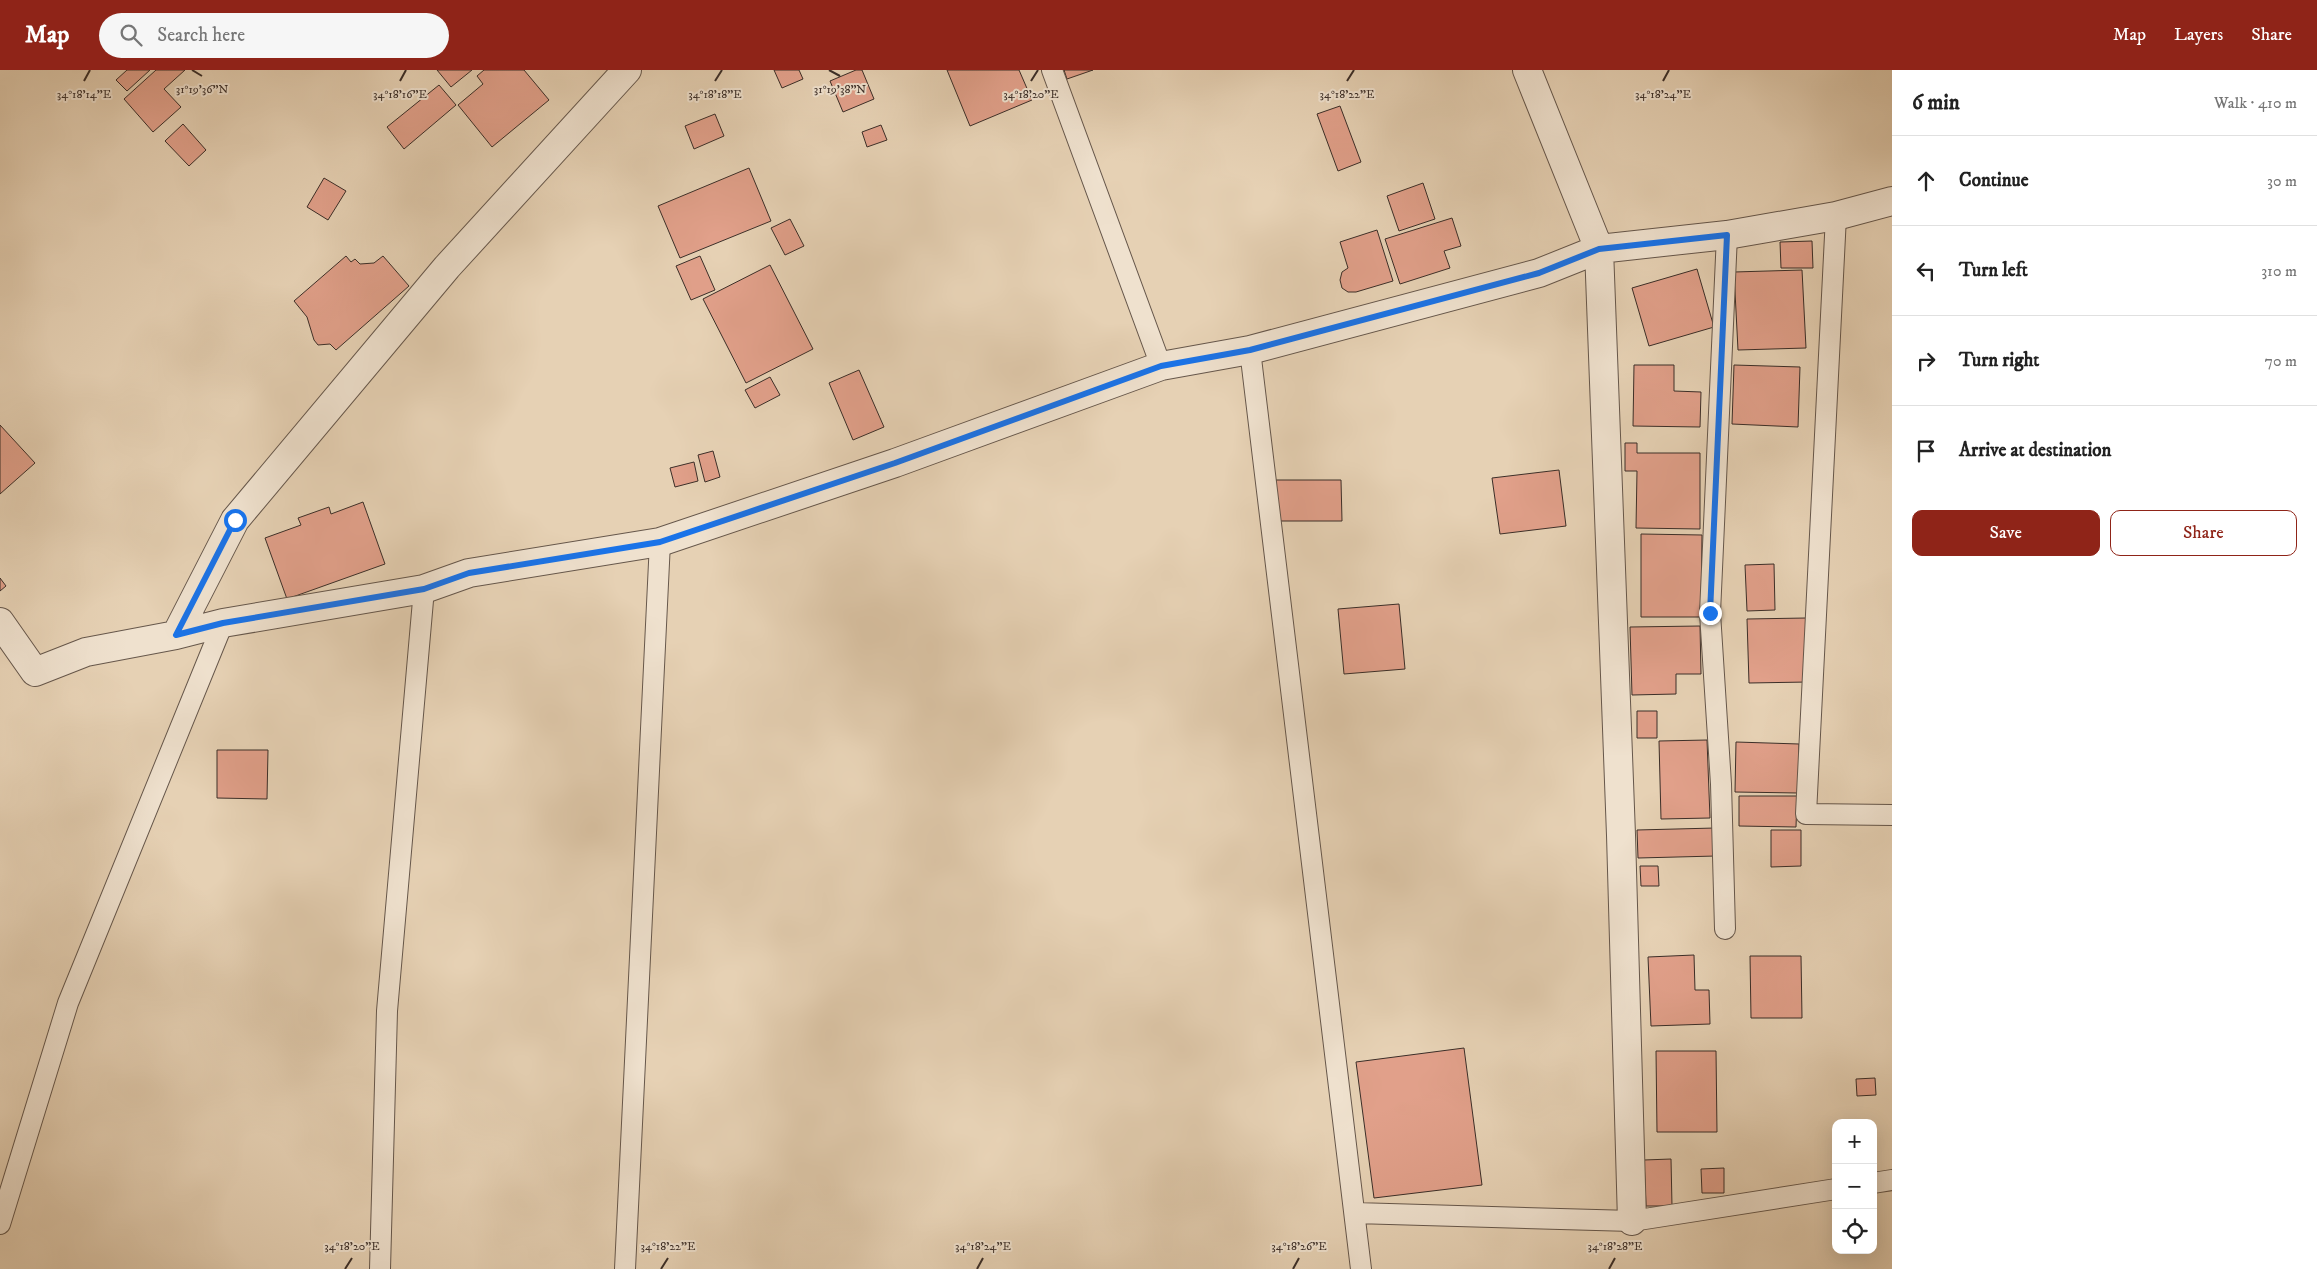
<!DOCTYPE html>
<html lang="en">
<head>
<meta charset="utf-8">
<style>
  body { margin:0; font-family:"IM FELL DW Pica",serif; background:#f6f6f6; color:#222 }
  .controls { position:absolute; right:15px; bottom:15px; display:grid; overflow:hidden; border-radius:10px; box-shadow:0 5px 20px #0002 }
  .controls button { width:45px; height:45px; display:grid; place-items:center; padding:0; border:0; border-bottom:1px solid #e0e0e0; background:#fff; color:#222; font:25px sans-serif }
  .stop { position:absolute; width:15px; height:15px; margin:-11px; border:4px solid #1a73e8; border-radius:50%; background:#fff }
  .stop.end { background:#1a73e8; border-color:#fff; box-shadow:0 1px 5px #0008 }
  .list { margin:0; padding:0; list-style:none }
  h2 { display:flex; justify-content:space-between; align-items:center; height:65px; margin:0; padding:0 20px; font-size:21px }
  h2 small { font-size:16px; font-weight:400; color:#767676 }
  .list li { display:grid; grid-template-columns:32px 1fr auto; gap:15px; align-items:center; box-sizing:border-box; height:90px; padding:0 20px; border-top:1px solid #e0e0e0 }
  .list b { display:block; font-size:19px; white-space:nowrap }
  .list em { font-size:16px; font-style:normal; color:#767676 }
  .actions { display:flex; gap:10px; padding:15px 20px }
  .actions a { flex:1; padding:11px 0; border:1px solid #8f2418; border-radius:10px; text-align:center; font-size:18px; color:#8f2418 }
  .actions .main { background:#8f2418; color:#fff }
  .icon { flex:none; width:28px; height:28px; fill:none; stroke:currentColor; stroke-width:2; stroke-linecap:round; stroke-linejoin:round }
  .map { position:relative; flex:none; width:1892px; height:1199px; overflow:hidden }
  header { display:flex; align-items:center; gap:30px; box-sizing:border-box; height:70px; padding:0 25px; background:#8f2418; color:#fff }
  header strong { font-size:24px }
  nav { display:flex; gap:28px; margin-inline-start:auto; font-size:18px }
  .search { width:350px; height:45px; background:#f6f6f6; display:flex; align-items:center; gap:12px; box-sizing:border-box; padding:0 18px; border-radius:28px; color:#767676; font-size:19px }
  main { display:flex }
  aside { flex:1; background:#fff }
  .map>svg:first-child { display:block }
</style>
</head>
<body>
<header>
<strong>Map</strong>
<div class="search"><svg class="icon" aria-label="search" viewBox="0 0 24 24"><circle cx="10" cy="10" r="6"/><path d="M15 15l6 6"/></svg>Search here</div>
<nav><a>Map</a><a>Layers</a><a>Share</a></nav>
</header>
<main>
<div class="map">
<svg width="1892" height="1199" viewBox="0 0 1892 1199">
  <rect width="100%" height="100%" fill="#e6d1b4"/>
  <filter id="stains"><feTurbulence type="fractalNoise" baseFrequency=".004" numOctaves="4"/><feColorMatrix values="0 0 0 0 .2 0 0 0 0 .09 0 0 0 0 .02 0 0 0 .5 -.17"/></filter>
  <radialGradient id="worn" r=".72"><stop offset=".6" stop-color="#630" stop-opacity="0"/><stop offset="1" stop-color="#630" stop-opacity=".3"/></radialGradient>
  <path fill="#e1a08a" stroke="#3b2e28" d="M127,0h23l-23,21 -11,-11z
    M156,0h29l-21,19 17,18 -28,25 -29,-33z
    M437,0h35l-21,17z
    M484,0h40l25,30 -57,47 -34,-42 25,-21 -6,-8z
    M774,0h25l4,9 -21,9z
    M856,0h6l12,29 -31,13 -13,-31z
    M947,0h72l13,30 -62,26z
    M1064,0h29l-26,9z
    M439,15l17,20 -52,44 -17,-22z
    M1340,36l21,56 -23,9 -21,-57z
    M715,44l9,22 -30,13 -9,-23z
    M183,54l23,26 -17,16 -24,-25z
    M881,55l6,15 -20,7 -5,-15z
    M749,98l22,53 -91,37 -22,-52z
    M324,108l22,13 -18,29 -21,-13z
    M1423,113l12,36 -36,12 -12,-35z
    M1452,148l9,28 -17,5 6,17 -50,16 -15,-45z
    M790,149l14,27 -19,9 -14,-27z
    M1377,160l16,51 -37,11h-8l-6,-4 -2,-8 2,-8 6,-4 -8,-26z
    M1812,171l1,27h-32l-1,-26z
    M346,186l5,6 4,-3 5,5 14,-1 9,-7 26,30 -73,64 -6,-6 -12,1 -4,-5 -7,-23 -13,-16z
    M700,186l15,34 -24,10 -15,-34z
    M770,195l43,84 -67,34 -43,-84z
    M1697,199l17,58 -65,19 -17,-58z
    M1802,200l4,78 -68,2 -4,-78z
    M1634,295h40v26l27,1 -1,35 -67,-1z
    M1734,295l66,2 -2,60 -66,-3z
    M859,300l25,57 -31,13 -24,-57z
    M770,307l10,18 -25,13 -10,-18z
    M0,355l35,38 -35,31z
    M1625,373h12v10h63v76l-64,-1 1,-57h-12z
    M713,381l7,26 -15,5 -7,-27z
    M694,392l4,19 -23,6 -5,-19z
    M1559,400l7,56 -66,8 -8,-56z
    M1276,410h65l1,41h-66z
    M363,432l22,62 -98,35 -22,-61 36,-13 -3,-7 31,-11 2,7z
    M1641,464l61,1 -1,82h-60z
    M1774,494l1,46 -28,1 -2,-46z
    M0,508l6,8 -6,5z
    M1399,534l6,65 -61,5 -6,-65z
    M1806,548l2,64 -59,1 -2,-64z
    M1700,556l1,48h-25v20l-44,1 -2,-68z
    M1637,641h20v27h-20z
    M1707,670l3,78 -49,1 -2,-78z
    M1736,672l63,2 -1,49 -63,-1z
    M217,680h51l-1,49 -50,-1z
    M1739,726h58l-1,31 -57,-1z
    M1715,758l1,28 -78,2 -1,-28z
    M1771,760h30v36l-30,1z
    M1640,796h18l1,20h-18z
    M1694,885l1,35h14l1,34 -59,2 -3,-69z
    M1750,886h51l1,62h-51z
    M1464,978l18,137 -108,13 -18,-136z
    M1656,981h60l1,81h-60z
    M1875,1008l1,17 -19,1 -1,-17z
    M1671,1089l1,47h-26l-2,-46z
    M1724,1098v25h-22l-1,-24z"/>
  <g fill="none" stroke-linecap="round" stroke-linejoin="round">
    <defs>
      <path id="service" d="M1052,0l109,296
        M1836,146l-30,598 86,1
        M1250,280l111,919
        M1725,859l-4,-145 -11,-171 17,-378
        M1873,1113l19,-3
        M1355,1143l277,8 204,-32
        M0,1154l68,-221 155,-380
        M380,1199l7,-258 37,-422
        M625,1199l35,-727"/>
      <path id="minor" d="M1527,0l72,179 22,586 11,386
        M0,552l35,50 51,-20 90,-17 47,-12 201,-34 45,-16 191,-31 235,-79 266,-97 89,-16 289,-77 60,-24 128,-14 109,-19 56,-15
        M176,565l59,-115 212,-253 180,-197"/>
    </defs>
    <use href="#service" stroke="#66574b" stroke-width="22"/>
    <use href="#minor" stroke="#66574b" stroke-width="30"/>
    <use href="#service" stroke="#efe1ce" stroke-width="20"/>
    <use href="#minor" stroke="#efe1ce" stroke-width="28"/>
  </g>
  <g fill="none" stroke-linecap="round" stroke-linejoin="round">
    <path stroke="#1a73e8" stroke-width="6" d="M235,450l-59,115 47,-12 201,-34 45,-16 191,-31 235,-79 266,-97 89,-16 289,-77 60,-24 128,-14 -17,378"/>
  </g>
  <path fill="none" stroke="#3b2e28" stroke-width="2" d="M192,0l10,6M829,0l11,6M84,11l6,-11M400,11l6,-11M715,11l7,-11M1031,11l7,-11M1347,11l7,-11M1663,11l6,-11M345,1199l7,-11M661,1199l7,-11M977,1199l6,-11M1293,1199l6,-11M1609,1199l6,-11"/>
  <g font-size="12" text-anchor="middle" fill="#3b2e28" stroke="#efe1ce" stroke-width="4" stroke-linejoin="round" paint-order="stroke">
    <text x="202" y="23">31°19'36"N</text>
    <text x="840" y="23">31°19'38"N</text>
    <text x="715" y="28">34°18'18"E</text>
    <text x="1031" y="28">34°18'20"E</text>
    <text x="1347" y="28">34°18'22"E</text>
    <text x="84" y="28">34°18'14"E</text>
    <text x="400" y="28">34°18'16"E</text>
    <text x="1663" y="28">34°18'24"E</text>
    <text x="352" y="1180">34°18'20"E</text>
    <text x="668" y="1180">34°18'22"E</text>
    <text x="983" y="1180">34°18'24"E</text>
    <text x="1299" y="1180">34°18'26"E</text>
    <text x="1615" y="1180">34°18'28"E</text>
  </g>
  <rect width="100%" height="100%" filter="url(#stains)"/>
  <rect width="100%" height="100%" fill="url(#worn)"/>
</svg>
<div class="controls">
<button>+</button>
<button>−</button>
<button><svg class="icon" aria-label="locate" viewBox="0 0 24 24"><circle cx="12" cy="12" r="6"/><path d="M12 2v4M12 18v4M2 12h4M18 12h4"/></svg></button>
</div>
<div class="stop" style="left:235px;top:450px"></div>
<div class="stop end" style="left:1710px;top:543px"></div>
</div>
<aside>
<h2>6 min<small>Walk · 410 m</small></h2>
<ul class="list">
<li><svg class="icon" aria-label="ahead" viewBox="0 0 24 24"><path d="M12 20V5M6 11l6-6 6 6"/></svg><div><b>Continue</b></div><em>30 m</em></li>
<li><svg class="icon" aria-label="left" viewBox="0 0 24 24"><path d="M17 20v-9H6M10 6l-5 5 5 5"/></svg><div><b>Turn left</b></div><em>310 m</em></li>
<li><svg class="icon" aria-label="right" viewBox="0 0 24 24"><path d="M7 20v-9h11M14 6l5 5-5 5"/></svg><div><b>Turn right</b></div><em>70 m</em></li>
<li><svg class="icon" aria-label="arrive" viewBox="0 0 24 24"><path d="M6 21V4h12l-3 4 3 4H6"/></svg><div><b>Arrive at destination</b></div></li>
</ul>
<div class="actions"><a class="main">Save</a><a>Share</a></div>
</aside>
</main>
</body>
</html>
